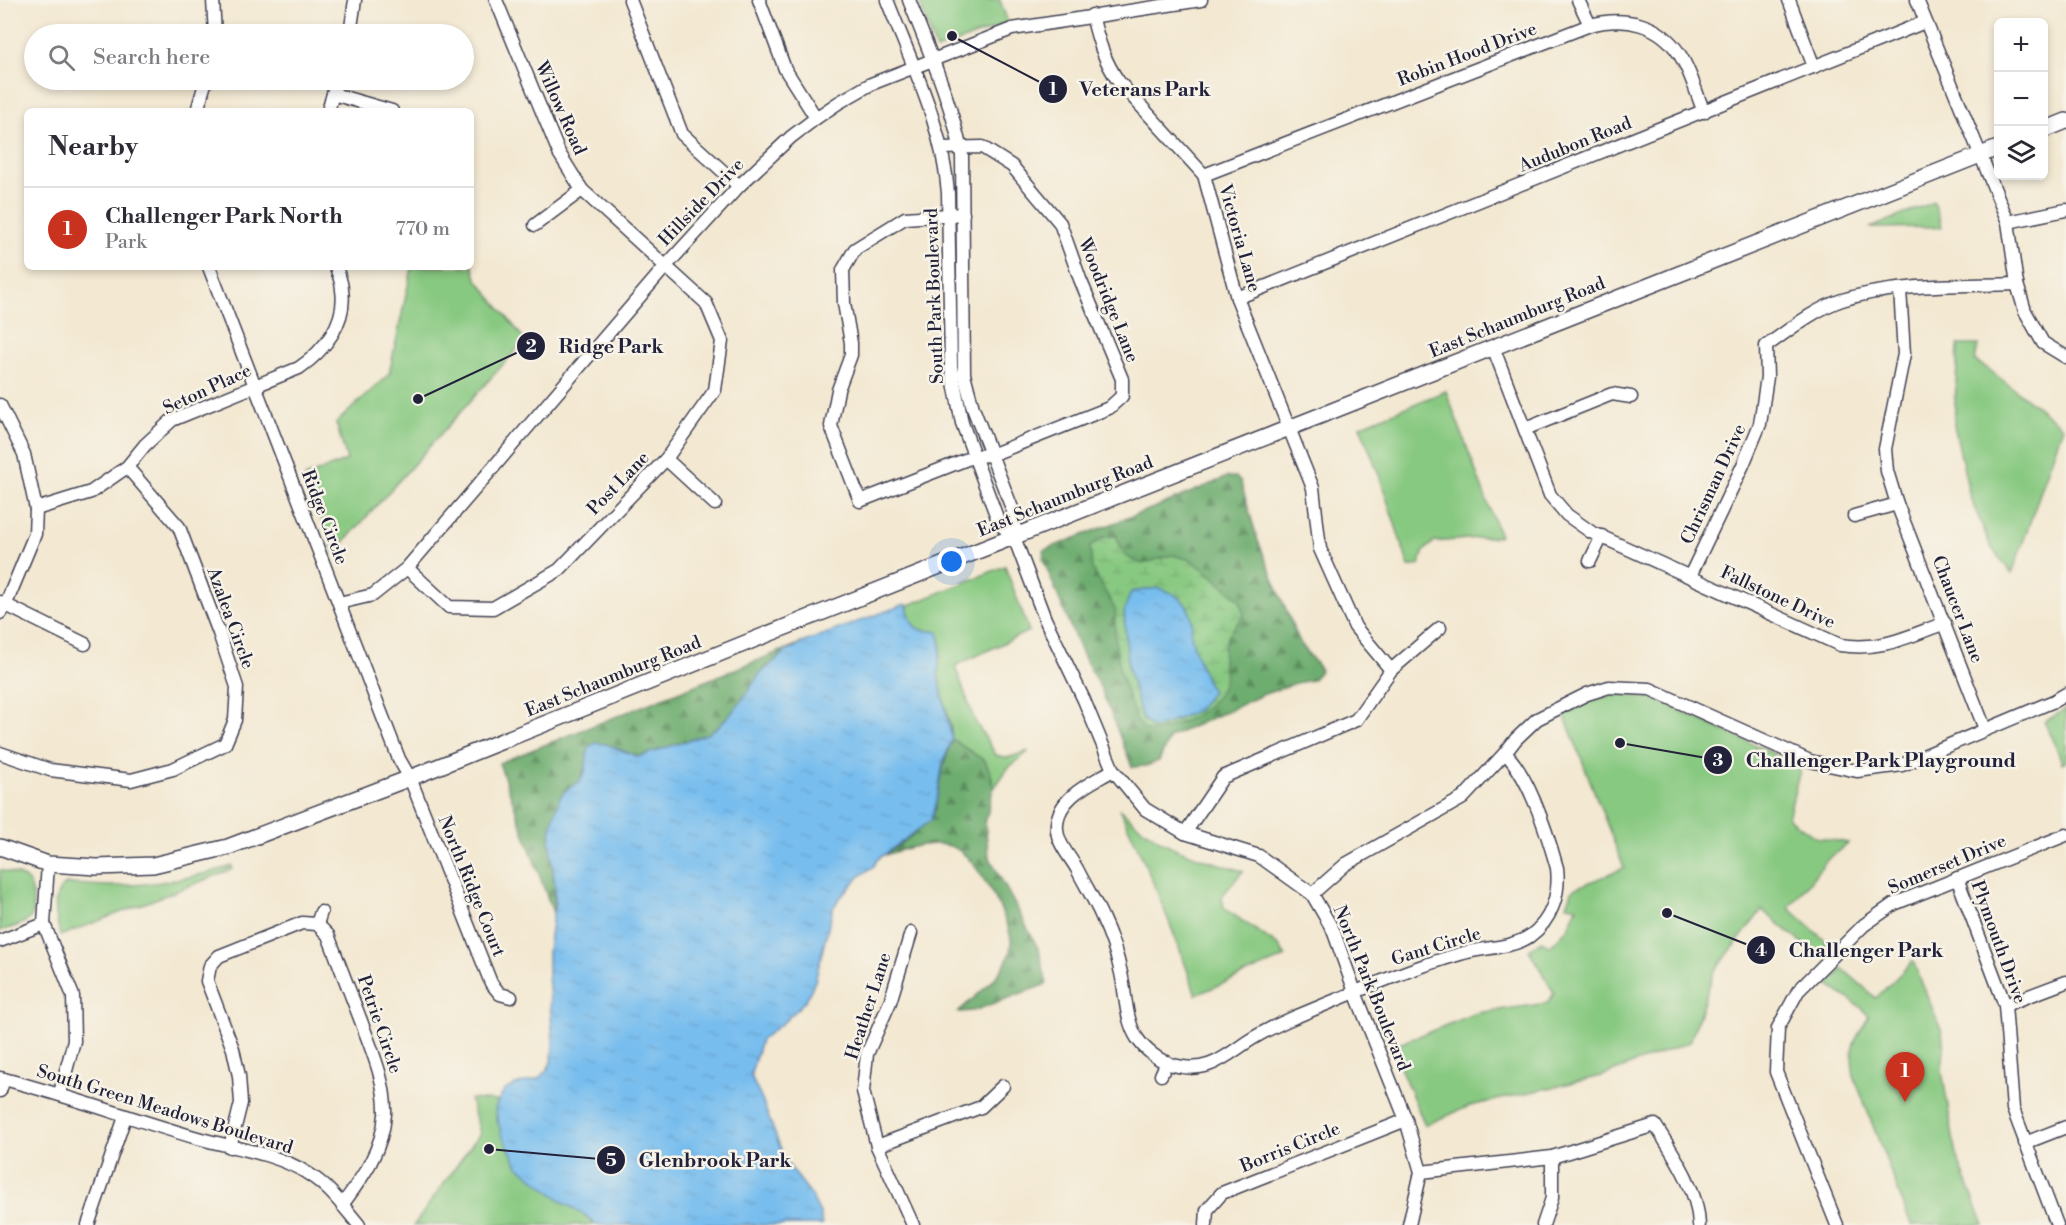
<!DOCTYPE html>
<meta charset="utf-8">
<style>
:root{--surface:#fff;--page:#f7f7f7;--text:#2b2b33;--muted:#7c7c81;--line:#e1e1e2;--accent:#c8321e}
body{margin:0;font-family:"Libre Bodoni",serif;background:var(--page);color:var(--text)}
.controls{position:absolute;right:18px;top:18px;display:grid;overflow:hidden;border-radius:9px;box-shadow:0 3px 9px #0003}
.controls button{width:54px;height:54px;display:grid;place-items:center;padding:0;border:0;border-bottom:2px solid var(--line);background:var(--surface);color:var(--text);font:30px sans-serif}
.you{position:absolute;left:952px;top:562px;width:21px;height:21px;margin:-15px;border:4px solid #fff;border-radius:50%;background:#1a73e8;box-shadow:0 0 0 9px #1a73e833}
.badge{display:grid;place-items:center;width:39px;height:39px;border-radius:50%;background:var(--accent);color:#fff;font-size:20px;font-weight:700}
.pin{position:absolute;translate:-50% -50px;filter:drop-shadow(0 2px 3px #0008)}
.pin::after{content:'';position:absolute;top:32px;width:21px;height:18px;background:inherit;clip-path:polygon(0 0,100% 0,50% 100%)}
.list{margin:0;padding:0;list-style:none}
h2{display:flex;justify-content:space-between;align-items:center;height:78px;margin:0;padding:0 24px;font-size:26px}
h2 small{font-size:20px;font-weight:400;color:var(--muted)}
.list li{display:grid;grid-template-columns:39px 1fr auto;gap:18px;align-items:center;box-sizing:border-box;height:84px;padding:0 24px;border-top:2px solid var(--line)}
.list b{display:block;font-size:22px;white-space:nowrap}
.list p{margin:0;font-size:20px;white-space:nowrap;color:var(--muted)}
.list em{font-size:20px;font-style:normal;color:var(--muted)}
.icon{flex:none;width:33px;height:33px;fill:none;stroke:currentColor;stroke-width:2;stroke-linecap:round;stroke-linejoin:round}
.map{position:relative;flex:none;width:2066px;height:1225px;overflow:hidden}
.search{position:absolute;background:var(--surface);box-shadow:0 3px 9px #0003;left:24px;top:24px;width:450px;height:66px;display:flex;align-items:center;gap:15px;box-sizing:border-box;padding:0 21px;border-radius:33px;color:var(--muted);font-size:22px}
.panel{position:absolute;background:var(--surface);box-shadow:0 3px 9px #0003;left:24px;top:108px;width:450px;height:162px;border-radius:9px}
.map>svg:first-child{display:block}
</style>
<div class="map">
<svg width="2066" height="1225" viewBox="0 0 2066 1225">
<defs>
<pattern id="forest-firs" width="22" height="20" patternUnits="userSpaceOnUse" patternTransform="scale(1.5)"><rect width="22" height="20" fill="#6ead6f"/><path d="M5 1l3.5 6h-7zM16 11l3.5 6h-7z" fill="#5a8c5c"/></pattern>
<pattern id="wetland-marsh" width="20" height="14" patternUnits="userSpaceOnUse" patternTransform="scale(1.5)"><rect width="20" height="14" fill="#88c981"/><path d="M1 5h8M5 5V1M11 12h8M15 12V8" fill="none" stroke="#75ac70"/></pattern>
<pattern id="water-ripples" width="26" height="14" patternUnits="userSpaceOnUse" patternTransform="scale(1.5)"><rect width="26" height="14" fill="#77bdee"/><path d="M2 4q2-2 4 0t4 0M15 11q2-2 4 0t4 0" fill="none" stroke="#67a2cd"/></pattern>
</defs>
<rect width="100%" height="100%" fill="#f7f3e8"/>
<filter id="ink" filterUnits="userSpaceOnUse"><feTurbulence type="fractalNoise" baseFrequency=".0167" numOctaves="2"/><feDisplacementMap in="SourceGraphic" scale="12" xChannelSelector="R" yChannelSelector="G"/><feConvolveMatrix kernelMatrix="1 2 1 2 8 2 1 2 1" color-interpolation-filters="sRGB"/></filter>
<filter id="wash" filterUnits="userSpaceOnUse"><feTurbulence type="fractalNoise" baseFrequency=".008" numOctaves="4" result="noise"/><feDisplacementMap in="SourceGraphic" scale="24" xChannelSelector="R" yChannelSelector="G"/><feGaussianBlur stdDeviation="1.35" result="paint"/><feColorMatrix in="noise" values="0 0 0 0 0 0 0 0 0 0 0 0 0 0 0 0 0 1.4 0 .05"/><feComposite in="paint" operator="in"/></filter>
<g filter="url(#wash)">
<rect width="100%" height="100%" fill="#f3e8d1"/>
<g fill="#88c981" stroke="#55765e" stroke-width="1.5">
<path d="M919,0H1000L1008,23L936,50Z"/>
<path d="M1934,202L1942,227L1870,228Z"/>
<path d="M471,261L476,278L525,340L335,552L305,477L347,460L336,423L389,374L412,267H471Z"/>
<path d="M1958,345H1978L1975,361L1987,368L2063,427L2012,574L1991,547L1970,497L1954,425Z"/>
<path d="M1446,391L1500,536L1434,542L1424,551L1419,565L1409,567L1379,475L1360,426Z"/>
<path d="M1005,566L1029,631L955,666L975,721L996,755L1007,758L1029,751L1008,768L993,790L991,774L952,742L951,729L938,675C937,662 943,651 940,638L933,631C913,633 911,623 907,606Z"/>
<path d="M1624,694L1659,701L1801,766L1788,818L1815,837L1848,843L1826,861L1789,908L1830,945L1819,957L1762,910L1714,972L1690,1042L1602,1076L1470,1106L1425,1125L1391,1047L1477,1013L1548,1003L1554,993L1529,950L1542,941L1550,947L1568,928L1577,907L1567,905L1573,889L1624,868L1564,714L1595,699Z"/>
<path d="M2066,709V762L2062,763L2054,741L2044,722Z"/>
<path d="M1119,808C1161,849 1189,855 1243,871L1222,896L1224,908L1279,946L1286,957L1196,995C1174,931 1149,869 1119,808Z"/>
<path d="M232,866L233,869L60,936C57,919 49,894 66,884C82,884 97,886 113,886C153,885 193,878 232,866Z"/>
<path d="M0,870C23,876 33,876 33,903C33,908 34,913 31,917C25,925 9,928 0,931Z"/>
<path d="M1913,961L1942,1032L1944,1049L1942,1071L1956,1155L1984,1225H1911L1854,1076C1849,1045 1853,1043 1869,1017L1862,1008L1828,985L1843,969L1876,998Z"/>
<path d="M470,1099L498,1101L496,1120L542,1185L563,1202L591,1219L593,1225H414L480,1133Z"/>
</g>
<g fill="url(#forest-firs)" stroke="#486855" stroke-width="1.5">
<path d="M1227,477H1236L1241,483L1258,541L1294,629L1301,644L1321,670L1312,680L1296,683L1262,695L1170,737L1159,761L1146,766L1132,767L1101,689L1079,648L1043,559L1044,550L1161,505Z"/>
<path d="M804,642L785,652L772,663L759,675L737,707L719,726L707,734L638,757L606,744L588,751L585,772L579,782L566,790L552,823L550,843L555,886L553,913L499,763Z"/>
<path d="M952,739L985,761L991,774L993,790L985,824L989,856L1039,950L1047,984L973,1011L958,1012C977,994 1009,973 1011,945C1013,935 1000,907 995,898C961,838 950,835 885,855L914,834L935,809L939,781Z"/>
</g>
<path fill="url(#wetland-marsh)" stroke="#55765e" stroke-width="1.5" d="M1116,536L1125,556L1142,564L1172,555L1191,560L1215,578L1240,600L1244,616C1230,631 1223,639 1223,661C1223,667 1226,674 1224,680C1220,708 1172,732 1146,731L1136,719L1130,703L1120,671L1115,639V609L1092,568L1090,546L1104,537Z"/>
<g fill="url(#water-ripples)" stroke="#4c7094" stroke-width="1.5">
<path d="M1158,588C1175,593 1189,601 1192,621C1192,626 1191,631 1191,635C1193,648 1206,680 1212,692L1198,710L1169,723L1152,728L1142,718L1128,667L1124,611L1131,592Z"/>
<path d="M905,604L907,606C913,631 914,629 938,632L941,644L938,675L952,739L943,763L937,798L931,820L877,860L874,866L859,877L839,899L833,908L815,981L806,1000L785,1021L761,1040L751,1073L753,1081L762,1100L786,1162L810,1193L820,1213L822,1225H595L591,1219L563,1202L518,1166L501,1133L495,1109L498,1101L505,1090L515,1085L538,1079L547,1070L552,1060L553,1043L548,974V950L555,901V886L550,843L552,823L560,797L566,790L579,782L585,772L588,751L591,745L597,743L606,744L638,757L707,734L719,726L737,707L759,675L785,652L804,642Z"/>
</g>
</g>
<g filter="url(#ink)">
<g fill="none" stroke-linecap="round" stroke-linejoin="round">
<defs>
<g id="minor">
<path d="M213,0L215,34"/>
<path d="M630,0L682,134L739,186"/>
<path d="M759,0L785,69L816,118"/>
<path d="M887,0C911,62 943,126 948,193L951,367L962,423L999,523L1014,537L1045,619L1084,700L1113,770L1145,809L1185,833L1259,856L1312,894L1333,930L1355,992L1406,1120L1421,1172L1409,1225"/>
<path d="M909,0C929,51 952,103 962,156L964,374L973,408L1015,516L1014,537"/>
<path d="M1578,0L1590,25"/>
<path d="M1789,0L1814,67"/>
<path d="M1917,0L2008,222L2017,284L2025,311L2043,343L2066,357"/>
<path d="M1092,15C1098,40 1104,61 1119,82L1204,175L1237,298L1313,488L1320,549L1355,627L1391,670"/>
<path d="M350,34L355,0"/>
<path d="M333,94L392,111"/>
<path d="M197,111L206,80"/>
<path d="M328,111L337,80"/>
<path d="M942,148L982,147L1012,166L1060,223L1080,279L1122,379V396L1109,408L991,455L975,456L860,501L831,426L838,390L851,355V343L844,303L843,270L855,249L905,218L963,214"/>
<path d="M1204,175L1590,25C1625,16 1660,23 1680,55C1691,72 1696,93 1704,112"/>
<path d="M2008,222L2066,210"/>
<path d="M535,225L582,190"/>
<path d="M209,267L399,759L410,778L491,983L500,994L511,997"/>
<path d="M1900,289L1904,354L1885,449L1887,471L1897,504L1985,729"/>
<path d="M1237,298L1925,22"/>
<path d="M1493,347L1550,495L1567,515L1591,532L1840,645C1883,651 1906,637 1945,623"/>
<path d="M0,405L24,454L36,509L35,534L5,606L0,613"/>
<path d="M1525,429L1612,394L1631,397"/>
<path d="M666,459L715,504"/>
<path d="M36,509L91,492L127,467L145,445L172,420L299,368C324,351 347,322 342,290C342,282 338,274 336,267"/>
<path d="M1854,516L1897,504"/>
<path d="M1590,561L1602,536"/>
<path d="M407,568L449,607L493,608L559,570L666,459L715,390L722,341L706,303L582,190L559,153L496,0"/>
<path d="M1690,576L1743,465L1760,424L1767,377L1766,346C1789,330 1815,309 1842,300C1897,283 1959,286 2017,284"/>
<path d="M0,602L85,644"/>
<path d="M339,603L373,595L407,568L665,267L739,186L791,137L816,118L838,103L871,84L1012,29L1201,0"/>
<path d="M0,753L50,770L131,780L173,769L225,744L235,720L237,687L219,633L179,527L127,467"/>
<path d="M1113,770C1092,783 1059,796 1057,824C1055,841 1069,855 1077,869C1085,885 1095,901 1102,917C1110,934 1117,954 1121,973C1126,994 1125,1019 1137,1038C1145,1050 1159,1061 1173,1065C1206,1074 1222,1059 1247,1042C1262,1032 1279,1024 1295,1017C1349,995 1404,970 1460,954C1482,947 1511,949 1530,936C1552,920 1560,894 1557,868C1548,836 1529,776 1505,753"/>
<path d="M1185,833L1223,777L1356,720L1391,670L1440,628"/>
<path d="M1957,878L2005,1005L2013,1109L2057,1225"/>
<path d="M1312,894L1346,864L1463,798L1505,753L1516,739L1537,719L1587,694L1609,687L1650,689L1810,761L1857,771L1902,765L2054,701L2066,694"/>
<path d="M44,924L73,996L74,1041L60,1093"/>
<path d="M317,924L321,912"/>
<path d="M911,933L890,1002L867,1054L863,1091L877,1146L913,1225"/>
<path d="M0,941L44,924L48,864"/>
<path d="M2005,1005L2066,982"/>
<path d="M1161,1075L1167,1062"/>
<path d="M0,1078C66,1095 129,1118 194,1137C231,1148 274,1152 307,1173C329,1186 343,1206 359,1225"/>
<path d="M0,1091L4,1079"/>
<path d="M2025,1143L2066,1127"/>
<path d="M877,1146L981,1107L1003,1086"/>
<path d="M230,1147L241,1103L239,1076L233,1049L207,981L210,966L219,956L302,923L317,924L328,935C339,964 350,993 361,1021C372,1051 386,1082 385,1114C383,1150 362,1178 342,1205"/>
<path d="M1421,1172L1552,1157L1655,1125C1674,1155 1698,1189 1699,1225"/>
<path d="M88,1225L125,1117"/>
<path d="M1206,1225L1207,1210L1222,1193L1406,1120"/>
<path d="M1543,1225L1552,1198V1157"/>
<path d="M1837,1225L1776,1072L1778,1028L1798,991L1864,925L1894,904L2066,835"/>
</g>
<g id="major">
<path d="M2044,130L2066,121"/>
<path d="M0,847L48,864L97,867L153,865L228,847L410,778L818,614L1998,148"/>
</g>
</defs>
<use href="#minor" stroke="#414052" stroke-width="15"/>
<use href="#major" stroke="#414052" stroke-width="18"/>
<use href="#minor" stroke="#fff" stroke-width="12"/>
<use href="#major" stroke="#fff" stroke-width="15"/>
</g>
</g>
<g text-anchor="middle" stroke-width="5" stroke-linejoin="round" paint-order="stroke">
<g font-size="18" fill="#22223b" stroke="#f7f3e8">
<text transform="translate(1467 54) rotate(-21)" y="6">Robin Hood Drive</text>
<text transform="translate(561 108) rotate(66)" y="6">Willow Road</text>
<text transform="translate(1575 144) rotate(-22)" y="6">Audubon Road</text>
<text transform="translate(701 202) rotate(-46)" y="6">Hillside Drive</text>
<text transform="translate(1240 238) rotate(74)" y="6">Victoria Lane</text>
<text transform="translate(934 296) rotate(-92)" y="6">South Park Boulevard</text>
<text transform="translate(1109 300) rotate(68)" y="6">Woodridge Lane</text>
<text transform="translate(1517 317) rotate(-22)" y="6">East Schaumburg Road</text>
<text transform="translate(207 389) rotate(-25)" y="6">Seton Place</text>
<text transform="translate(618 483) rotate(-46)" y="6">Post Lane</text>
<text transform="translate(1713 484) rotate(-65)" y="6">Chrisman Drive</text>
<text transform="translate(1065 496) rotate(-22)" y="6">East Schaumburg Road</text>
<text transform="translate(325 517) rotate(69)" y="6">Ridge Circle</text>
<text transform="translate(1778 597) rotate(25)" y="6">Fallstone Drive</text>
<text transform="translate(1958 609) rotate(69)" y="6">Chaucer Lane</text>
<text transform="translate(231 618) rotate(70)" y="6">Azalea Circle</text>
<text transform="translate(613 676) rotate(-22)" y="6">East Schaumburg Road</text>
<text transform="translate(1947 864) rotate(-23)" y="6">Somerset Drive</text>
<text transform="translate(472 886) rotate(68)" y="6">North Ridge Court</text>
<text transform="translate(1999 942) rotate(70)" y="6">Plymouth Drive</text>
<text transform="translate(1436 946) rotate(-17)" y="6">Gant Circle</text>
<text transform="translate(1372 988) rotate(68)" y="6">North Park Boulevard</text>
<text transform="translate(868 1006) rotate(-72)" y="6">Heather Lane</text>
<text transform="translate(380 1024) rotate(71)" y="6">Petrie Circle</text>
<text transform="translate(165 1109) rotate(17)" y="6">South Green Meadows Boulevard</text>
<text transform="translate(1290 1147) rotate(-22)" y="6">Borris Circle</text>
</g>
</g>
<path fill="none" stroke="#22223b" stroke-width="2" d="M952 36L1053 89M418 399L531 346M1620 743L1718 760M1667 913L1761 950M489 1149L611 1160"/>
<g fill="#22223b" stroke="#f7f3e8" stroke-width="2">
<circle cx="952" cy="36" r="6"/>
<circle cx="418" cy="399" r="6"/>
<circle cx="1620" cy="743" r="6"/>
<circle cx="1667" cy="913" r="6"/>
<circle cx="489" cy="1149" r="6"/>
<circle cx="1053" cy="89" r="15"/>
<circle cx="531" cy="346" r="15"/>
<circle cx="1718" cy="760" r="15"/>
<circle cx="1761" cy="950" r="15"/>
<circle cx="611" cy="1160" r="15"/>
</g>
<g font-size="18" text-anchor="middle" font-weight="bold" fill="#fff">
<text x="1053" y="95">1</text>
<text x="531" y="352">2</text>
<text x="1718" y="766">3</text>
<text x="1761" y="956">4</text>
<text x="611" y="1166">5</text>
</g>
<g font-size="20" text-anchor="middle" font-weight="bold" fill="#22223b" stroke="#f7f3e8" stroke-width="5" stroke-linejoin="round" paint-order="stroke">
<text x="1145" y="96">Veterans Park</text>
<text x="611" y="353">Ridge Park</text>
<text x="1881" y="767">Challenger Park Playground</text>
<text x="1866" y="957">Challenger Park</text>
<text x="715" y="1167">Glenbrook Park</text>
</g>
</svg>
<div class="controls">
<button>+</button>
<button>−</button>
<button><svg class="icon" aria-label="layers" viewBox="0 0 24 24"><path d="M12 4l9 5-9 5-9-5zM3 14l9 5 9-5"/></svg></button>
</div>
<div class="you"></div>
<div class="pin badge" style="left:1905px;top:1102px">1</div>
<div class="search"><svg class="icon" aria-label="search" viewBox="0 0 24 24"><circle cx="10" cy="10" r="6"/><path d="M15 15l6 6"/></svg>Search here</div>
<section class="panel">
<h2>Nearby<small></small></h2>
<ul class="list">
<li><span class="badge">1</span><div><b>Challenger Park North</b><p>Park</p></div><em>770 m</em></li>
</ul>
</section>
</div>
